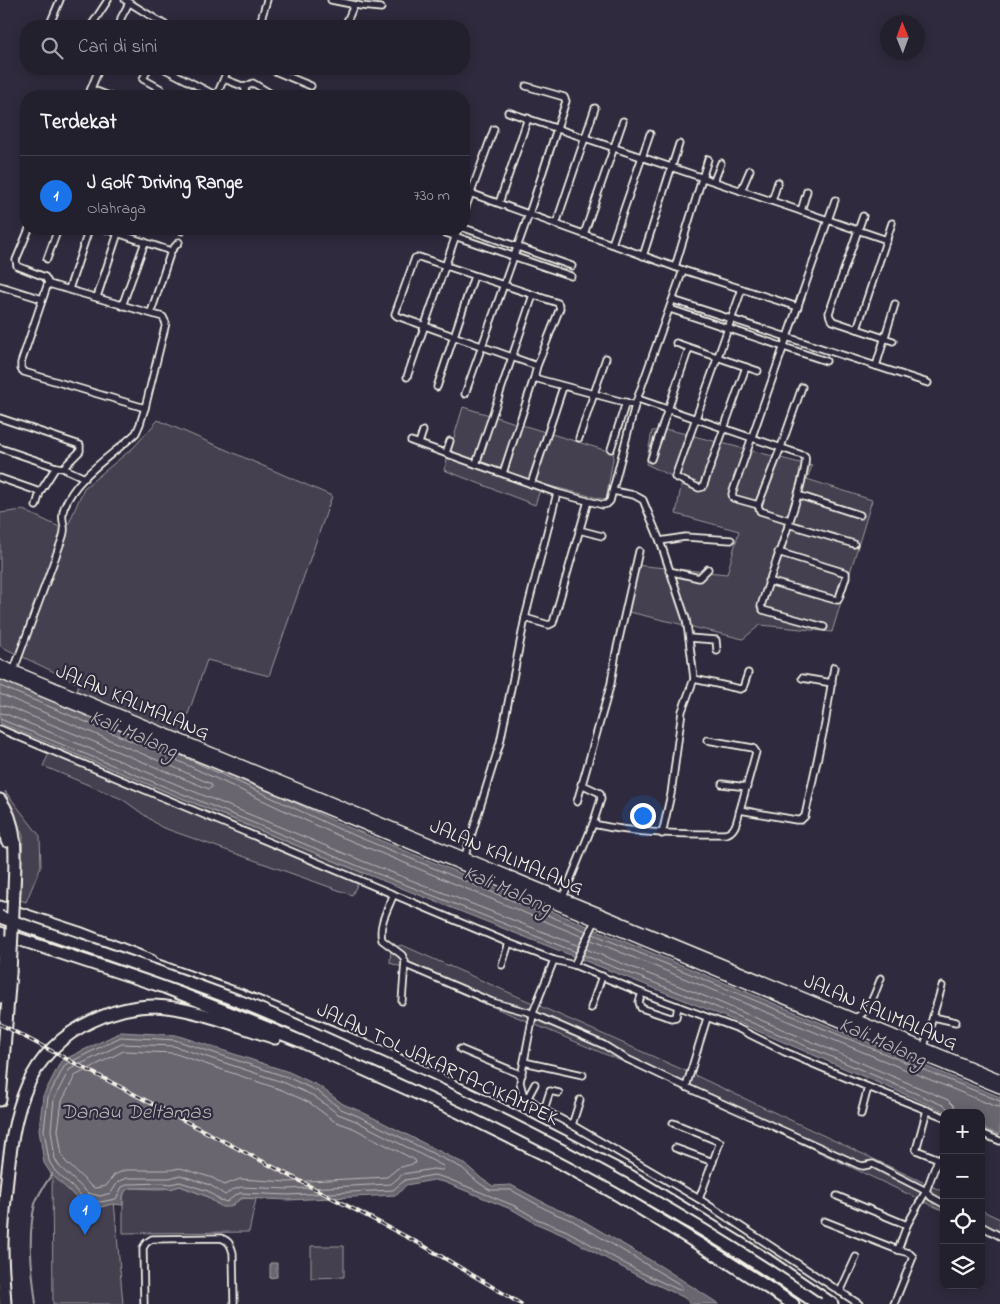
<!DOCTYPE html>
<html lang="id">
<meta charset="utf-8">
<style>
:root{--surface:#23202e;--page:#2f2d3a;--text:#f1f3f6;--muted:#a3a3aa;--line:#403e4a;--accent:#1a73e8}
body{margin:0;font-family:"Indie Flower",sans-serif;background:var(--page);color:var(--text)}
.controls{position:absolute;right:15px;bottom:15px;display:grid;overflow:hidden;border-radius:10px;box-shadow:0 2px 12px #0003}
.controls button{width:45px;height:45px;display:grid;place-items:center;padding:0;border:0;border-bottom:1px solid var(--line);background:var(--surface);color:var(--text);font:25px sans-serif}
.compass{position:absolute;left:880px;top:15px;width:45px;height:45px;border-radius:50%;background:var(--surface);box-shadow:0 2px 12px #0003;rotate:359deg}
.you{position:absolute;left:642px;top:815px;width:18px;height:18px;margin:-12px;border:4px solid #fff;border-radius:50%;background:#1a73e8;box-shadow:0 0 0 8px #1a73e833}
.badge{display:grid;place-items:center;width:32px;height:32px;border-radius:50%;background:var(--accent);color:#fff;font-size:16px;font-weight:700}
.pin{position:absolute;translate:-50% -41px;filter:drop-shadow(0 1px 2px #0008)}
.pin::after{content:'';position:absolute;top:26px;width:18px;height:15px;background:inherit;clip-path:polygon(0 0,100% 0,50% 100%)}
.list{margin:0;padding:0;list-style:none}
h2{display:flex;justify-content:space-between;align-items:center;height:65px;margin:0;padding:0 20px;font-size:21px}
h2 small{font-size:16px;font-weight:400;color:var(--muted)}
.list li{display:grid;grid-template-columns:32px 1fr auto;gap:15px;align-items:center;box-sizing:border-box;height:80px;padding:0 20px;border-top:1px solid var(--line)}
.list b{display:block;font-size:19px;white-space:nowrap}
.list p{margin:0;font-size:16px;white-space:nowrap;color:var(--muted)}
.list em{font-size:16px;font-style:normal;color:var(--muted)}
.icon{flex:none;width:28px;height:28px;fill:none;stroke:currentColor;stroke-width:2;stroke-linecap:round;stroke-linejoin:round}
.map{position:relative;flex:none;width:1000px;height:1304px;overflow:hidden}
.search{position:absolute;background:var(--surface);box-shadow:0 2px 12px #0003;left:20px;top:20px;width:450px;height:55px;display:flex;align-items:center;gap:12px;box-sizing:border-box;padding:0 18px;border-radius:20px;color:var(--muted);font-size:19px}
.panel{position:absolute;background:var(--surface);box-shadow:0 2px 12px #0003;left:20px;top:90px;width:450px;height:145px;border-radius:20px}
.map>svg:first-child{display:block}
</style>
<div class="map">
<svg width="1000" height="1304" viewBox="0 0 1000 1304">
<rect width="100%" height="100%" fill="#2f2a3d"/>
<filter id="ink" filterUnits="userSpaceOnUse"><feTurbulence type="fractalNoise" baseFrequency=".02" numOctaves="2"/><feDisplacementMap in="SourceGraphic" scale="10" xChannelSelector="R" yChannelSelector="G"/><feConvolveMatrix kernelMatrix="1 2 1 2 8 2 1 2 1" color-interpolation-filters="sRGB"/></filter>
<g filter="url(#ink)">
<g fill="#454050" stroke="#9c989c">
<path d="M463,407L614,453L606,500L542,484L535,505L444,470Z"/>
<path d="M158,420L332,496L269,676L207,660L177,746L71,704L79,684L0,646V513L23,510L66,530L84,488L134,447Z"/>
<path d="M670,430L812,466L807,479L872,500L832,632L760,625L743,639L625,611L635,565L727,574L739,531L676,514L682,481L646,464L652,431Z"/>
<path d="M53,745L363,873L352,895L161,827L122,799L43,766Z"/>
<path d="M5,791L40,836L41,866L26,902L20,900L23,836Z"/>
<path d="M402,945L688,1072L944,1192V1211L666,1080L460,993L408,969L390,963L391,948Z"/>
<path d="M52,1165L111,1166L123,1304H53Z"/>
<path d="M180,1186L206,1196L217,1204L233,1205C240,1197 246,1198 256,1199L249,1232L123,1233V1197L125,1190L130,1188C145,1188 166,1191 180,1186Z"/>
<path d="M981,1210L1000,1219V1238L981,1229Z"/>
<path d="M311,1246H344V1277L311,1278Z"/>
</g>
<g fill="#6a6670" stroke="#a19ea0">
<path d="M0,674L177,748L341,824L1000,1097V1135L981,1127V1113H948L709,1010L361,872L0,723Z"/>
<path d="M121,1032L176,1035L289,1072L319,1086L343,1104L360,1111L465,1164L482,1179L493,1186L511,1185L554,1208L575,1216L662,1267L719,1304H692L683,1297L638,1276L565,1236L535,1223L513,1210L444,1182L434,1180L406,1185L397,1195L288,1200L242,1198L229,1207H222L206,1196L180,1186L170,1189L164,1188H130L125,1191L123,1197V1205L112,1204L101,1207L82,1203L51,1174L44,1163L39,1130L43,1096L61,1061Z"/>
<path d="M270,1263H277V1277L270,1278Z"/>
</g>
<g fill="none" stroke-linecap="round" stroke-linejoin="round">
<g stroke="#bdb9b8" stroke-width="1">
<path d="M0,686L172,758L337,835L583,937"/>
<path d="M0,694L169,765L211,784L212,787L209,789L9,707L0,705"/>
<path d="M0,713L6,714L365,862L579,946"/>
<path d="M0,719L363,868L576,952"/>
<path d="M180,755L339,829L586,931"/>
<path d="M593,934L1000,1101"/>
<path d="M591,940L994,1106L1000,1107"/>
<path d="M586,949L714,1000L948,1100L954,1106L955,1113"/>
<path d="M583,955L711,1005L945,1106L948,1109L949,1113"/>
<path d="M121,1037L175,1040L287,1077L317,1091L341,1109L358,1116L462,1168L479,1183L490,1190H511L551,1212L573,1221L681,1285L682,1289L679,1290L640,1272L567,1231L537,1219L515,1206L446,1178L434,1175L405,1180L393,1190L288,1195L241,1193L235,1195L227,1202L220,1200L208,1191L180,1182L170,1184L164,1183L129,1184L122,1187L116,1199L100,1202L84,1198L55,1171L49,1161L44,1130L48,1097L65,1065Z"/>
<path d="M122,1044L174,1046L285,1083L314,1096L338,1114L356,1121L443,1166L444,1169L442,1170L433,1169L403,1174L391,1184L288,1189L241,1187L232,1190L225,1195L210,1185L180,1175L170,1178H127L118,1182L111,1193L100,1196L88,1193L60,1167L55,1159L51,1130L54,1099L69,1070Z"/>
<path d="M124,1051L173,1053L282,1090L310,1103L334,1121L353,1128L415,1160L416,1163L398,1168L387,1177L288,1182L240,1179L224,1185L213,1178L180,1168L170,1170H125L114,1175L106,1186L95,1188L91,1186L65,1161L62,1156L58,1130L62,1101L75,1076Z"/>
</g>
<path stroke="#a19ea0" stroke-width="2" d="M36,1304C32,1271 27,1237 35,1204C38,1194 46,1183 52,1174"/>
<defs>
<g id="street">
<path d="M125,0L167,26"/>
<path d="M331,0L361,6L381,8"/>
<path d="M49,26L60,0"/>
<path d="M91,26L108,0"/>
<path d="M120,26L121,18L129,3"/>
<path d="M259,26L267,0"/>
<path d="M345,26L354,5"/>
<path d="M148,69L143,79L161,89"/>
<path d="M165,69L215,95"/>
<path d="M270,69L311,86"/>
<path d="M224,79L245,87V91L249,96"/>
<path d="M245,87L253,83L275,96"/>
<path d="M91,89L109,96"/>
<path d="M88,96L99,69"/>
<path d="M214,96L219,90L228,69"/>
<path d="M508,112L887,240"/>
<path d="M714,181L721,163"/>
<path d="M741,191L750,170"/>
<path d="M470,193L683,270L798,307"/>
<path d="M772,201L778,182"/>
<path d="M499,203L528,118"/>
<path d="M801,211L807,191"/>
<path d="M464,212L494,129"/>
<path d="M863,216L829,313L830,317L833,321L893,341"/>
<path d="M556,224L595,108"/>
<path d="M464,228L572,266"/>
<path d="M105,229L171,251"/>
<path d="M434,229L571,276"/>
<path d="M182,231L183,229"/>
<path d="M584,234L623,121"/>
<path d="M612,244L650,134"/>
<path d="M643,256L679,144"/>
<path d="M47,259L58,229"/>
<path d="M675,267L708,159"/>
<path d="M48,283L21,363V369L24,372L145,408"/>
<path d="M0,286L42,299"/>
<path d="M69,289L89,229"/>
<path d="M742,289L675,477L699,488L703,487L746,367L758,371"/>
<path d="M97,297L118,233"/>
<path d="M673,300L928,383"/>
<path d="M122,306L145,242"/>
<path d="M670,309L826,361"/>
<path d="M151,312L171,251L179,242"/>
<path d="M857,329L892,223"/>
<path d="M676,343L746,367"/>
<path d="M537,366L560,308L558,303L419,257L415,258L395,314L397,316L537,366L534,378L635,405"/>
<path d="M876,366L895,304"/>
<path d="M407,377L458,229"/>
<path d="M437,387L474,276"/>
<path d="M465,394L529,214L566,101L564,97L526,86"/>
<path d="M638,399L805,456C810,472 768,582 761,606L763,610L824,627"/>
<path d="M0,418L80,445V451L63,468"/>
<path d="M579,438L606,358"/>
<path d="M411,441L557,493"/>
<path d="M419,443L423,431"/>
<path d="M0,448L56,467"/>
<path d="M611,449L626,402"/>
<path d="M446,453L450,441"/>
<path d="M651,459L689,348"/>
<path d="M476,464L533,295"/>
<path d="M503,473L534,378"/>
<path d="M0,478L40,492L56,467L63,468L85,478"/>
<path d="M531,484L563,387"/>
<path d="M613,491L634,495L643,500L660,541L686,619L689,638L694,679L682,711L671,794L662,834"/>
<path d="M798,495L860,515"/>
<path d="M758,505L733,498L732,494L835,200"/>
<path d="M36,506L40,492"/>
<path d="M789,520L760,511L758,505L781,447L802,387"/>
<path d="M788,524L854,544"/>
<path d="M579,530L602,536"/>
<path d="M660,541L685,537L731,540"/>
<path d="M669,571L699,578L708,569"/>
<path d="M768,581L832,599L838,600L839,598L846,577V573L778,552"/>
<path d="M525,618L549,625L553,623L588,501"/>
<path d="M689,638L716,640L717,651"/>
<path d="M13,672L61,542C63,537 65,532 64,527C63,520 61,516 64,508C76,476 112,456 136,433L140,424L145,408L166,323L163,317L49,284L45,277L17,266L16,260L29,229"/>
<path d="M802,678L832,683"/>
<path d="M694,679L740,689L743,688L748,673"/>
<path d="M0,729L509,943L554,960L574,965L642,993L739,1029L785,1052L868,1087L944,1117"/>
<path d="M707,740L753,748L756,752L740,810"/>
<path d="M581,784L600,793L601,799L593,824"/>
<path d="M722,784L747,787"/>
<path d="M577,802L611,683L616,652L639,551"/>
<path d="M464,859L500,743L525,618L557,493L603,505L607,504L610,501L635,405L683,270"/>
<path d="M393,896C388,909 378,925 382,940L402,955L405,961L402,1001"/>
<path d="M562,900L593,824C637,834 680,834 725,834C736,832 737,820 740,810L796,820H801L805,816L825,724L834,667"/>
<path d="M554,960L534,1010L520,1082L523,1094L544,1110L572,1125L699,1199L859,1304"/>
<path d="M406,965L492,1002L528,1012L604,1045L625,1058L686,1087L859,1165L863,1166L873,1164L926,1191L931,1197L944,1204"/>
<path d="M502,965L509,943"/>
<path d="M574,965L595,921"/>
<path d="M642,993L639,1002L641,1008L671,1018L676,1017L678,1006"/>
<path d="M591,1008L602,976"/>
<path d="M933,1017L956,1022"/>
<path d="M854,1018C870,1013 875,992 881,978"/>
<path d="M460,1049L522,1075"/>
<path d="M923,1050L942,986"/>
<path d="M524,1062L583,1075"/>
<path d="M686,1087L707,1018"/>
<path d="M528,1097L535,1084"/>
<path d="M544,1110L550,1091L559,1093"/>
<path d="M927,1110L916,1150L944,1161"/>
<path d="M861,1114L868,1087"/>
<path d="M673,1123L720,1142L699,1199"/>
<path d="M572,1125L580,1100"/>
<path d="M981,1133L1000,1141"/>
<path d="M675,1148L713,1162"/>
<path d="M837,1196L907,1225L898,1250L909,1253L913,1257L894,1304"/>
<path d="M824,1221L898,1250"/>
<path d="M907,1225L926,1191L938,1159"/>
<path d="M981,1226L1000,1236"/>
<path d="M840,1292L856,1257"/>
<path d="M144,1304L143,1248L146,1243L152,1239L221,1238C229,1241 231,1245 233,1253L234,1304"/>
</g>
<g id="secondary">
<path d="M0,665L1000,1079"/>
<path d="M0,674L1000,1088"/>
</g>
<g id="highway">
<path d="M0,800C19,825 15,861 14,890"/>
<path d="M0,817L5,828L7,841"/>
<path d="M0,907L79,933L151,961"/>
<path d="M0,933L164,987L300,1041L459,1112L552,1158L620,1196L725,1260L793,1304"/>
<path d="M144,961L240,995L347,1038L398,1060L492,1105L630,1176L767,1260L832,1304"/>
<path d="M0,997L2,971"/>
<path d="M0,1100L10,973"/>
<path d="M5,1304C4,1285 2,1266 2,1247C2,1225 5,1201 7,1179C14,1112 25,1052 92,1021C111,1012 132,1006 154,1006C192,1007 238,1026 275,1038"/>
</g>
</defs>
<use href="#street" stroke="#f4f1e8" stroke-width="9"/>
<use href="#secondary" stroke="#f4f1e8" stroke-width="12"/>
<use href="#highway" stroke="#f4f1e8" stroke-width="15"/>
<use href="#street" stroke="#2f2a3d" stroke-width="5.5"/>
<use href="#secondary" stroke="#2f2a3d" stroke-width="9"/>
<use href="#highway" stroke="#2f2a3d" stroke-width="11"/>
<defs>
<path id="rail" d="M0,1024L424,1246L521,1304"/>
</defs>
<use href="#rail" stroke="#f4f1e8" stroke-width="4"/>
<use href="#rail" stroke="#2f2a3d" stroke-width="2" stroke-dasharray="5.5" stroke-linecap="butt"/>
<defs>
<g id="highway-bridge">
<path d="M0,917C80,945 162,972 241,1002C275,1015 308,1031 342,1046C507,1117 669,1202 818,1304"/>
<path d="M2,971L4,941"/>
<path d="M10,973L14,890"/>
</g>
</defs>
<use href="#highway-bridge" stroke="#f4f1e8" stroke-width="15" stroke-linecap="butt"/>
<use href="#highway-bridge" stroke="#2f2a3d" stroke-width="11"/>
</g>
</g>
<g text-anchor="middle" stroke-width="4.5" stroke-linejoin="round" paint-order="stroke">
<g font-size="20" fill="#f4f1e8" stroke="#2f2a3d">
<text transform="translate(133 701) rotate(23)" y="7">JALAN KALIMALANG</text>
<text transform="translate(507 856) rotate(23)" y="7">JALAN KALIMALANG</text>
<text transform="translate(881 1011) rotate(23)" y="7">JALAN KALIMALANG</text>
<text transform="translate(438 1063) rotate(25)" y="7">JALAN TOL JAKARTA–CIKAMPEK</text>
</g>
<g font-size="21" font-style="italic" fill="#b6b2b2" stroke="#2f2a3d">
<text transform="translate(134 733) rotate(23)" y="7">Kali Malang</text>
<text transform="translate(508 889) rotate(23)" y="7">Kali Malang</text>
<text transform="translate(883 1041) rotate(24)" y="7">Kali Malang</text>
<text x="136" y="1118">Danau Deltamas</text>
</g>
</g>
</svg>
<div class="controls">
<button>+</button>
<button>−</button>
<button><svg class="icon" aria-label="locate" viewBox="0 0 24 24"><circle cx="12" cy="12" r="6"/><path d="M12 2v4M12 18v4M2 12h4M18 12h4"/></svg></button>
<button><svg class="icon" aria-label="layers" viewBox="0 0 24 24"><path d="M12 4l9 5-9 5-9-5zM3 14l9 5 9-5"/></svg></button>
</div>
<svg class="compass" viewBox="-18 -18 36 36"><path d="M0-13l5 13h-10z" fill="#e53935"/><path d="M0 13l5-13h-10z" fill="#a3a3aa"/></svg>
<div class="you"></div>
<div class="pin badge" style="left:85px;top:1235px">1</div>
<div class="search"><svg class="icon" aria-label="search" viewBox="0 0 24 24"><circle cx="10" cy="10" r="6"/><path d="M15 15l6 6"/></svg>Cari di sini</div>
<section class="panel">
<h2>Terdekat<small></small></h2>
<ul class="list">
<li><span class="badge">1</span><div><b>J Golf Driving Range</b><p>Olahraga</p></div><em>730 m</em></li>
</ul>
</section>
</div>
